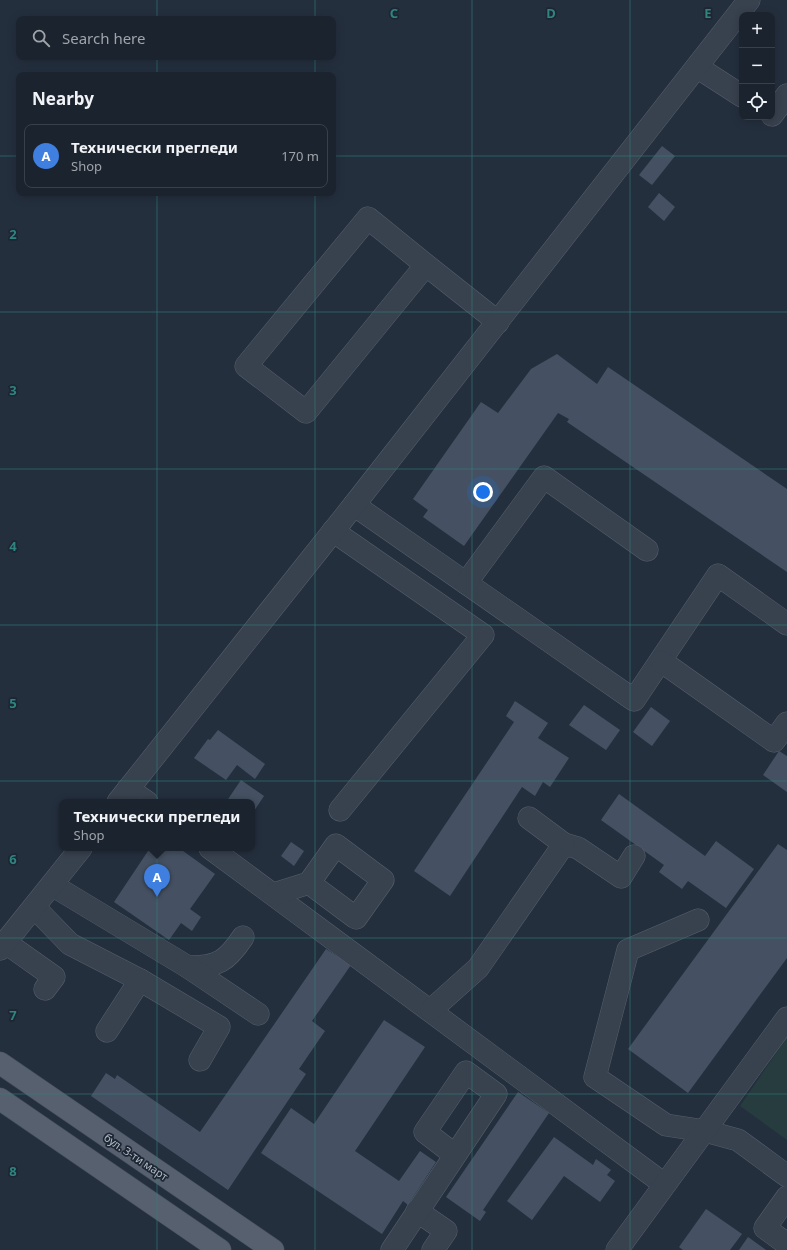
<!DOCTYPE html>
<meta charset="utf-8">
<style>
:root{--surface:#1b232e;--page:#242b36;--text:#f1f3f6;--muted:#a0a4aa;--line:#39404a;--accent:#ea580c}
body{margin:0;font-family:"Noto Sans",sans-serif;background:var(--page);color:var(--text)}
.controls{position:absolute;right:12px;top:12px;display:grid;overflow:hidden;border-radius:8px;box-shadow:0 2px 10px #0003}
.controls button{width:36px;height:36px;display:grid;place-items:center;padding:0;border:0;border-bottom:1px solid var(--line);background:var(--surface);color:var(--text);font:20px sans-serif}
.you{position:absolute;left:483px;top:492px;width:14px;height:14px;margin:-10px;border:3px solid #fff;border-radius:50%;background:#1a73e8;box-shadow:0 0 0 6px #1a73e833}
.badge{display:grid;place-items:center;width:26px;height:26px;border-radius:50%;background:var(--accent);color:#fff;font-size:13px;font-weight:700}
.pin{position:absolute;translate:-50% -33px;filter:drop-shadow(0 1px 2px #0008)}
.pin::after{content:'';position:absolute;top:21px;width:14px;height:12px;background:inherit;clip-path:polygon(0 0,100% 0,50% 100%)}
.popup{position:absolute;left:59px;top:799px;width:196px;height:52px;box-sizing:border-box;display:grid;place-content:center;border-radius:8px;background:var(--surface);filter:drop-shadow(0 1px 3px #0005);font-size:13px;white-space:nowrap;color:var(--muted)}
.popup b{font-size:15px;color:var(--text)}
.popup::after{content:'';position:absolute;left:50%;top:100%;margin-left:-8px;border:8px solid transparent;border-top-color:var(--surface)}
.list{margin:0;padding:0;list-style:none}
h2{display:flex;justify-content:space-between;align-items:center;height:52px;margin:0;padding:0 16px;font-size:17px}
h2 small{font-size:13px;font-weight:400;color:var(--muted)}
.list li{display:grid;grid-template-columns:26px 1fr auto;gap:12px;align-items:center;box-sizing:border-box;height:64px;margin:0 8px 8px;padding:0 8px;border:1px solid var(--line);border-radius:8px}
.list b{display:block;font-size:15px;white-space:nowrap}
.list p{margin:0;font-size:13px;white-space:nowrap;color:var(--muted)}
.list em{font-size:13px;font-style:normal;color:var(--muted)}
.icon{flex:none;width:22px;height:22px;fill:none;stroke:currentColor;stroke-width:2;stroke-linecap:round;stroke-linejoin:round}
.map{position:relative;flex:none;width:787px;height:1250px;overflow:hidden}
.search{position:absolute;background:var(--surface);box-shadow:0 2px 10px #0003;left:16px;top:16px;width:320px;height:44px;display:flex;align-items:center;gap:10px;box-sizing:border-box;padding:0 14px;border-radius:8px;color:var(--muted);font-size:15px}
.panel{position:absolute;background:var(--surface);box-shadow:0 2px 10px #0003;left:16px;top:72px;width:320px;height:124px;border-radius:8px}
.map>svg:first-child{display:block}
</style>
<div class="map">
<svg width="787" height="1250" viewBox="0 0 787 1250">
<rect width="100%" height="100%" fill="#242f3e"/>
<path fill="#263c3f" d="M787,1037V1140L740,1106Z"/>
<g fill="#455162">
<path d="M662,146L675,156L652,185L639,175Z"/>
<path d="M659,193L675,207L664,221L648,207Z"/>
<path d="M557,354L597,384L608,367L787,489V572L567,422L569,419L558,413L464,546L423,517L428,510L413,499L481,402L498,413L531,369Z"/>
<path d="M515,701L548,723L538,738L569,758L550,787L543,782L535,796L522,787L450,896L414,871L514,722L506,716Z"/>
<path d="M584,705L620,730L606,750L569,725Z"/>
<path d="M651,707L670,721L652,746L633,732Z"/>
<path d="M218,730L265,764L255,779L237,765L226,780L194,758L208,739L210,740Z"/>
<path d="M779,751L787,756V792L763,775Z"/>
<path d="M241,780L264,796L252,814V802H226Z"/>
<path d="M619,794L705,856L716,841L754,869L726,908L688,881L682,889L659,872L664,865L601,820Z"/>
<path d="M291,842L304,851L294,866L281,856Z"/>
<path d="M778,844L787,850V958L688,1093L628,1049Z"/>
<path d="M150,848H179L215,874L190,909L201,917L192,931L181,923L169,940L114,902Z"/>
<path d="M326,949L351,965L312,1021L325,1031L299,1069L306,1074L228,1190L91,1096L106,1073L115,1079L117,1075L200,1132Z"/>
<path d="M384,1020L425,1047L355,1151L399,1181L420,1151L436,1162L408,1205L403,1201L382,1234L261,1153L291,1108L314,1124Z"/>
<path d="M518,1092L549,1113L483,1210L486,1212L480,1221L446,1197Z"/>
<path d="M554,1137L593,1165L596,1159L611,1170L607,1175L615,1181L600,1202L564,1176L532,1220L507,1201Z"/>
<path d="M706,1209L742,1234L730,1250H683L679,1247Z"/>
<path d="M748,1237L766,1250H739Z"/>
</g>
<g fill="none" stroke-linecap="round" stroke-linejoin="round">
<defs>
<g id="minor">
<path d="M697,67L742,96"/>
<path d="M772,115L787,95"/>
<path d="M426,265L368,218L246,366L306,412L426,265L498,322"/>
<path d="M354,505L634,700L718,575L787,624"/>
<path d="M333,531L483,635L340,810"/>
<path d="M466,583L544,477L647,550"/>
<path d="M661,661L774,741L787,723"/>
<path d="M128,789L147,802"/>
<path d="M118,802L354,505L749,0"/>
<path d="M564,844L578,848L621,877L634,856"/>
<path d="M210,848L664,1184"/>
<path d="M52,885L188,967C218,967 227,961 243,937"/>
<path d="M274,894L309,883L336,845L383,880L356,918L309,883"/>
<path d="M34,907L70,944L140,980L107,1031"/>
<path d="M698,920L628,950L595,1077L666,1125L705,1131L738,1140L787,1176"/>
<path d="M6,943L54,977L45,989"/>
<path d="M0,949L81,848"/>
<path d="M188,967L258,1014"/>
<path d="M140,980L219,1027L200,1060"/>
<path d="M431,1010L478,968L564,844L529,818"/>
<path d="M787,1197L765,1228L787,1244"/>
<path d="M417,1211L446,1231L433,1250"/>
<path d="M392,1250L496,1094L466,1072L425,1132L455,1155"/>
<path d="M617,1250L787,1018"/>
</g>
<g id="major">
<path d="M0,1063L273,1250"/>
<path d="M0,1099L220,1250"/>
</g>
</defs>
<use href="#minor" stroke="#565f6c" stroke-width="23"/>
<use href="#major" stroke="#414a57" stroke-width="23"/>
<use href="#minor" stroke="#38414e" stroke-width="22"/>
<use href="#major" stroke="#56606e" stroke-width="22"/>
</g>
<path fill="none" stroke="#308480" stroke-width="1" stroke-opacity="0.55" d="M157,0V19M315,0V19M472,0V1250M630,0V1250M157,57V75M315,57V75M0,156H19M333,156H787M157,193V1250M315,193V1250M0,312H787M0,469H787M0,625H787M0,781H787M0,938H787M0,1094H787"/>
<g text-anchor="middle" stroke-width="3.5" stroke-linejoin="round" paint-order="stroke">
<g font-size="11" fill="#b4bcc9" stroke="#1d2633">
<text transform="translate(136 1157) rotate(34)" y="4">бул. 3-ти март</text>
</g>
</g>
<g font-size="13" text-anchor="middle" font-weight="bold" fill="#308480" stroke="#1d2633" stroke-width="3.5" stroke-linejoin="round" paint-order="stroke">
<text x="394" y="18">C</text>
<text x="551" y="18">D</text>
<text x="708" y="18">E</text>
<text x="13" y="239">2</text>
<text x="13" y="395">3</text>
<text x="13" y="551">4</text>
<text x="13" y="708">5</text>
<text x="13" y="864">6</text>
<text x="13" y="1020">7</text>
<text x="13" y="1176">8</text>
</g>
</svg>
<div class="controls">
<button>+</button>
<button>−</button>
<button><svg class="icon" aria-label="locate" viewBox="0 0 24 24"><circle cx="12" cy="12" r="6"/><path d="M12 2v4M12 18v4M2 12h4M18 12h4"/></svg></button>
</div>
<div class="you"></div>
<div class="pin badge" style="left:157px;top:897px;background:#3f7fe0">A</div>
<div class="popup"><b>Технически прегледи</b>Shop</div>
<div class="search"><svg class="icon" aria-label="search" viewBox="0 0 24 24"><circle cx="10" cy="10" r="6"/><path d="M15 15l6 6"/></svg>Search here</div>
<section class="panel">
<h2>Nearby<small></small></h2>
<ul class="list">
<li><span class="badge" style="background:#3f7fe0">A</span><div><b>Технически прегледи</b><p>Shop</p></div><em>170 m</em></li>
</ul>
</section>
</div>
